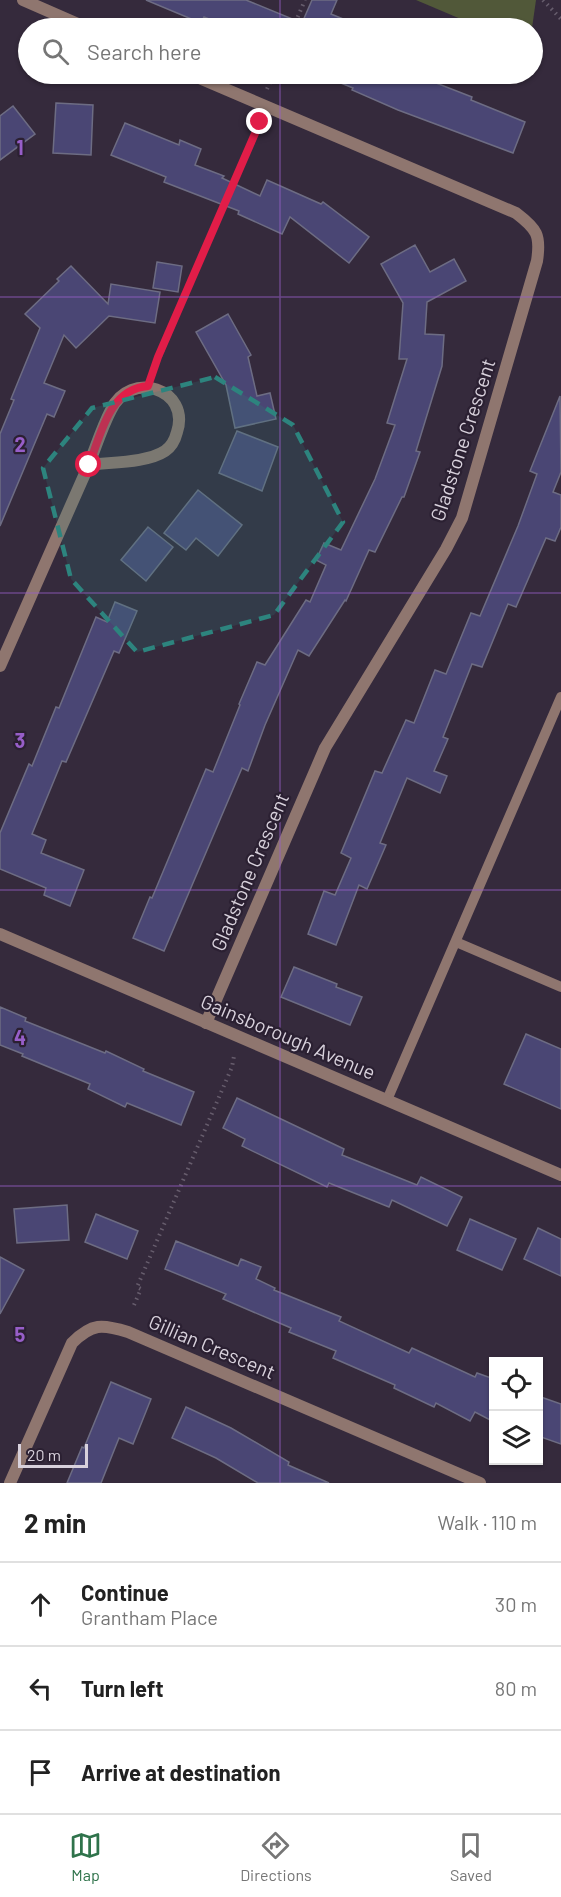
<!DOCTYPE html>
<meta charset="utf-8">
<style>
:root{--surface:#fff;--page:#f6f6f6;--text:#222;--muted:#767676;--line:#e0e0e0;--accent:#2f734b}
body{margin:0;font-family:Barlow,sans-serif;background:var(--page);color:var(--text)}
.controls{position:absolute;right:18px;bottom:18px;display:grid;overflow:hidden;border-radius:0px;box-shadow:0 2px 4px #0004}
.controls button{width:54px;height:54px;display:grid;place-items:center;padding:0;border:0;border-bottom:2px solid var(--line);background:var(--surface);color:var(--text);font:30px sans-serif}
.scale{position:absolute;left:18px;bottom:15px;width:70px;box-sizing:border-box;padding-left:6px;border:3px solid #d8d1dc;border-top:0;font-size:16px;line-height:21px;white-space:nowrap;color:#d8d1dc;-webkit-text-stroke:4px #2b2032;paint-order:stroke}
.stop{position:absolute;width:18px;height:18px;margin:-14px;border:4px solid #e11d48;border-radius:50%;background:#fff}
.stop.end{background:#e11d48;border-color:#fff;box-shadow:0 2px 6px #0008}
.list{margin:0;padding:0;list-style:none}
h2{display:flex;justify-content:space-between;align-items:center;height:78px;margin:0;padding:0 24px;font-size:26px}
h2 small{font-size:20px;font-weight:400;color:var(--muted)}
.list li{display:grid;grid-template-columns:39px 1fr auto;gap:18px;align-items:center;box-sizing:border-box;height:84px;padding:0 24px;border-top:2px solid var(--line)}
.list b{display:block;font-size:22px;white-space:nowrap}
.list p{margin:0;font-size:20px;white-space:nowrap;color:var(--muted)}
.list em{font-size:20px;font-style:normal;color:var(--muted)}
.icon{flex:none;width:33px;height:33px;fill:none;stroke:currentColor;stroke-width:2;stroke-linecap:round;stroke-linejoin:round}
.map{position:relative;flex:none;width:561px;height:1483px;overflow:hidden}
.search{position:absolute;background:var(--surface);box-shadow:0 2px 4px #0004;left:18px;right:18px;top:18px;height:66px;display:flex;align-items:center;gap:15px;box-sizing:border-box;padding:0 21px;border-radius:33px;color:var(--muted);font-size:22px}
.sheet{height:330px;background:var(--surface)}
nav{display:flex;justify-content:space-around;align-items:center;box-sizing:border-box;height:84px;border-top:2px solid var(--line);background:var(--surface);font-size:16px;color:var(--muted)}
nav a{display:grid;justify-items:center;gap:3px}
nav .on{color:var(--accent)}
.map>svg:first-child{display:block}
</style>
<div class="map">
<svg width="561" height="1483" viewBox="0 0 561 1483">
<rect width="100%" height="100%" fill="#352a3c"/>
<path fill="#515839" d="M416,0H536L532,28H482Z"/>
<g fill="#4a4674" stroke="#6d6c83" stroke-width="1.5">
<path d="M146,0H246L302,23L312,0H337L331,14L365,28H232L204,17L201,23Z"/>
<path d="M319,74H413L472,97L471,100L525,122L513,153L398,110L352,90L353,88Z"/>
<path d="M56,103L93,105L91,155L53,153Z"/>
<path d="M13,106L35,134L0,160V116Z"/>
<path d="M125,123L179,145L180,140L201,149L195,165L224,176L222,178L260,196L267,180L321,204L323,202L369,237L349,263L290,217L282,234L238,214L239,211L164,182L166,177L111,155Z"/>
<path d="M415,245L430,272L454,259L466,281L427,302L425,334L444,335L442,366L416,451L420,452L404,497H402L375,552L369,550L346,601L345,600L309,656L298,650L265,725L248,771L242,768L164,951L133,938L150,897L152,898L206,769L213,772L240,705L239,704L257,662L265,665L306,600L310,602L326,565L316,560L324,543L341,550L375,479L395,425L387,423L407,359H399L403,303L381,264Z"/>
<path d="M157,262L182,266L178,292L153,288Z"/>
<path d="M71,266L108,304L111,284L160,292L155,323L109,316L76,348L64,335L44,383L65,391L54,417L47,414L0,526V434L14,400L11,399L40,328L25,314L59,281L57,279Z"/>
<path d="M228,314L251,355L248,357L257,396L270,393L276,419L235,428L226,385L196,332Z"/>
<path d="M560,396L561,472L553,492L561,495V527L555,541L546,538L516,607L508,604L482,667L472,664L443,737L448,739L434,771L447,776L440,793L407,778L380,843L386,845L367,889L359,885L336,945L308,934L324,891L335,895L351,858L341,853L375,771L382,773L406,720L414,723L435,670L446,674L471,613L480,616L518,526L537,474L530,471Z"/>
<path d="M237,431L278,447L262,491L219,473Z"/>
<path d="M198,490L242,525L218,556L196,538L186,550L164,533Z"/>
<path d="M148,527L173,547L146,581L121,560Z"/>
<path d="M115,602L137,611L119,653L114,651L66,762L62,761L32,834L46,840L41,853L84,870L70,906L44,895L46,888L0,869V833L29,764L32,766L56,707L59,708L96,617L107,622Z"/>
<path d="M294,967L337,984L336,987L362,997L350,1025L281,997Z"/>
<path d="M0,1007L26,1018L25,1021L105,1053L106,1051L144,1069L143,1071L194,1092L181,1125L127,1103L125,1107L88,1089L90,1084L22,1056L23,1054L0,1045Z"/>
<path d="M526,1034L561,1049V1109L504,1084Z"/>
<path d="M237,1098L344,1149L342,1155L417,1185L421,1177L462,1197L447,1226L392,1200L389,1207L329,1183L327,1187L242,1146L245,1139L223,1128Z"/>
<path d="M67,1205L69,1240L17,1243L14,1209Z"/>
<path d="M96,1214L138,1231L127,1259L85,1242Z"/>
<path d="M470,1219L516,1239L502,1270L457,1250Z"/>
<path d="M538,1228L561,1239V1276L524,1259Z"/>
<path d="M176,1241L238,1266L241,1259L261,1267L256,1279L275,1288L274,1290L341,1317L339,1321L409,1353L412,1348L475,1377L477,1373L494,1379V1422L475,1412L470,1421L436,1403L434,1407L394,1388L395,1385L333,1358L336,1351L289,1332L291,1328L223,1299L226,1294L165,1269Z"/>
<path d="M0,1257L24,1270L0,1314Z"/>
<path d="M111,1382L151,1399L133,1444L119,1438L101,1483H67L82,1447L84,1448Z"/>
<path d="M538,1396L561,1404V1444L538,1436Z"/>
<path d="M186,1407L231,1428L289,1462L288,1465L329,1483H258L216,1458L172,1438Z"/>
</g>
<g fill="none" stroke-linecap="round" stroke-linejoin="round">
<g stroke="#675d6d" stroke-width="4" stroke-dasharray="1.5 4.5" stroke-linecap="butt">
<path d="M543,0L561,19"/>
<path d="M293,28L305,0"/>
<path d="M267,89L274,74"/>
<path d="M153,373L260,122"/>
<path d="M134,1305L141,1289L137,1287L232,1067L234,1056"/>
</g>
<g stroke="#8f766f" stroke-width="10">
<path d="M456,942L561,987"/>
<path d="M387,1100L561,697"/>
</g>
<g stroke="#8f766f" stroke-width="12">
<path d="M23,0L87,28"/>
<path d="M190,74L516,213C537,229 541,235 537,261L462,518L446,549L325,748L206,1023"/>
<path d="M0,666C29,601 58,535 87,469C95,450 101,429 111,410C130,369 191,389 177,432C175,440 171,447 165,451C147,463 110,462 89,465"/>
<path d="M10,1483L72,1343C92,1323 102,1324 128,1332L480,1483"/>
</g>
<path stroke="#8f766f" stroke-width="12" d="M0,934L561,1175"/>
</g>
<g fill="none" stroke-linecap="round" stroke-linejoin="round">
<path stroke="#e11d48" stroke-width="8" d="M89,465C101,434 109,389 148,386L158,357L260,122"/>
</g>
<path fill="#2d847e" fill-opacity="0.2" stroke="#2d847e" stroke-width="4.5" stroke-dasharray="12 8" stroke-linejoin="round" d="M215,377L293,425L343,522L274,615L137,652L71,579L43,468L92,408Z"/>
<path fill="none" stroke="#975ec8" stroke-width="1.5" stroke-opacity="0.55" d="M280,0V28M280,74V1483M0,297H561M0,593H561M0,890H561M0,1186H561"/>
<g text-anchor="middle" stroke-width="4.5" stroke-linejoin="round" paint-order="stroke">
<g font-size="20" fill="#d8d1dc" stroke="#2b2032">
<text transform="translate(463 440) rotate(-72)" y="7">Gladstone Crescent</text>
<text transform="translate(250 872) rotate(-67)" y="7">Gladstone Crescent</text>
<text transform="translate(288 1037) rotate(23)" y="7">Gainsborough Avenue</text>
<text transform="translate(212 1347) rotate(23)" y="7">Gillian Crescent</text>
</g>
</g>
<g font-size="20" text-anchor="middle" font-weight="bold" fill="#975ec8" stroke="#2b2032" stroke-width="4.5" stroke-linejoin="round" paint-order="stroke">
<text x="20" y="155">1</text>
<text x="20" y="452">2</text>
<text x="20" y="748">3</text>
<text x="20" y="1045">4</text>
<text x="20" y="1342">5</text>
</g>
</svg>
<div class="controls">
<button><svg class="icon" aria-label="locate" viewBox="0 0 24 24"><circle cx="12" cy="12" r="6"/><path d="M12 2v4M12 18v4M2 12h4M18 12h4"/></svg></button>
<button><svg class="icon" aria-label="layers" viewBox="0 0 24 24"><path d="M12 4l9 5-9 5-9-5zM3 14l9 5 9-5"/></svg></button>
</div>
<div class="scale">20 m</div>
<div class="stop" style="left:89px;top:465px"></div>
<div class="stop end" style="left:260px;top:122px"></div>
<div class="search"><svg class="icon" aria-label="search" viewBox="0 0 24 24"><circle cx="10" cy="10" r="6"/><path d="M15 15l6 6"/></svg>Search here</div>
</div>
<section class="sheet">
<h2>2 min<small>Walk · 110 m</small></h2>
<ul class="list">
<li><svg class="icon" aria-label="ahead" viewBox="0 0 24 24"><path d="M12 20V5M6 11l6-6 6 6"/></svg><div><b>Continue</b><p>Grantham Place</p></div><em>30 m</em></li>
<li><svg class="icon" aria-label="left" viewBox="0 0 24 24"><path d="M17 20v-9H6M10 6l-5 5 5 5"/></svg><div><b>Turn left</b></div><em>80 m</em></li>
<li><svg class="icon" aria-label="arrive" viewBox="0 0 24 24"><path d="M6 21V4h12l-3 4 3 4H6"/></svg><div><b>Arrive at destination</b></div></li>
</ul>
</section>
<nav>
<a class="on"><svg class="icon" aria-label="map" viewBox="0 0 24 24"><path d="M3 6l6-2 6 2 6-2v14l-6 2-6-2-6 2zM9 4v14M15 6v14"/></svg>Map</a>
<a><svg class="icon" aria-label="directions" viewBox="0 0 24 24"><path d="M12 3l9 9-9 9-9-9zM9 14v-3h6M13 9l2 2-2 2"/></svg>Directions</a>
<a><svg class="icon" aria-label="saved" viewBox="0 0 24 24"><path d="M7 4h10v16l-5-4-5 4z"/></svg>Saved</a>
</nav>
